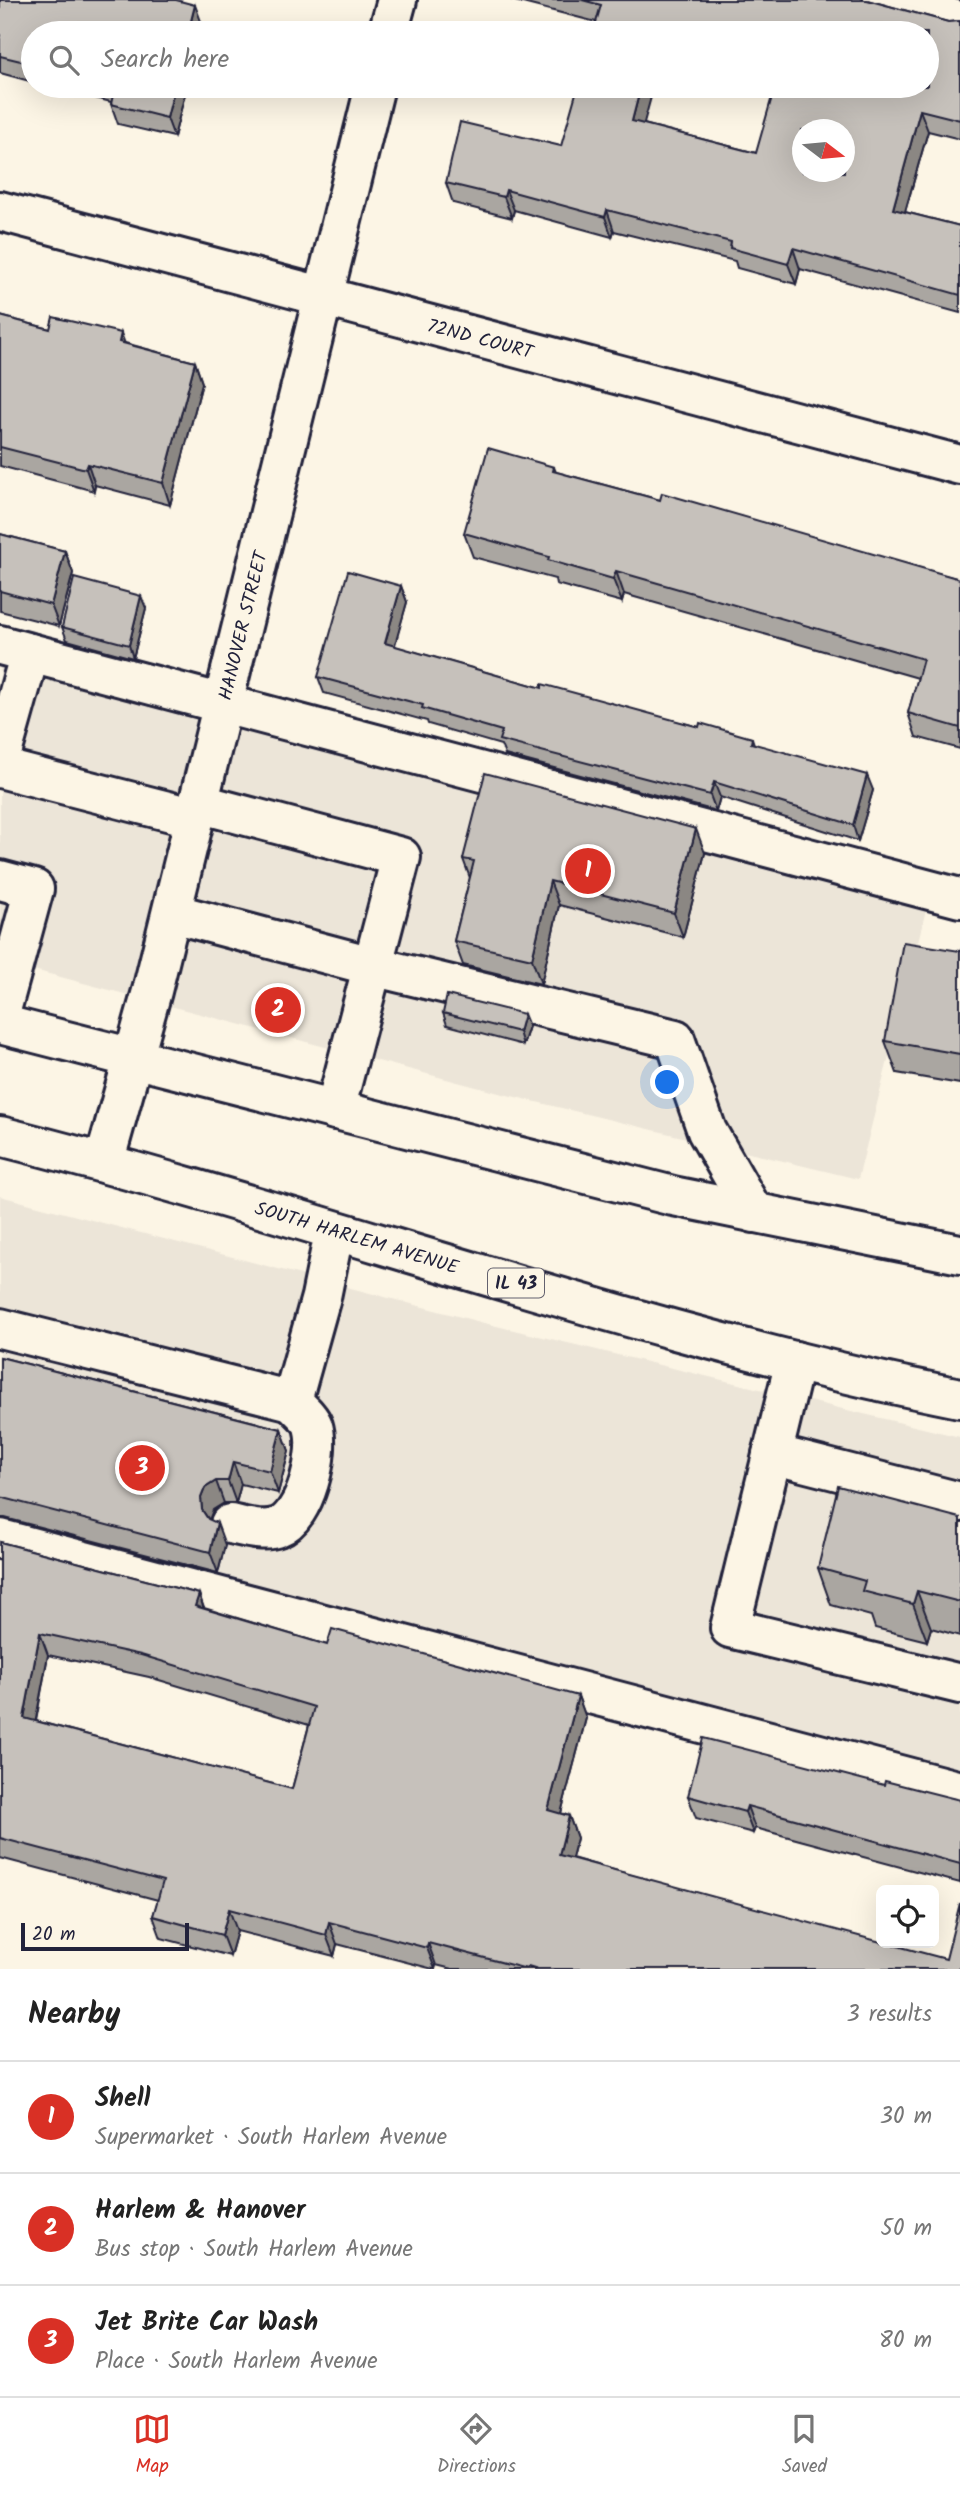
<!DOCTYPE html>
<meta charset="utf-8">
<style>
:root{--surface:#fff;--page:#f2f2f2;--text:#222;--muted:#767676;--line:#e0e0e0;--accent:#d93025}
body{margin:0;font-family:Kalam,sans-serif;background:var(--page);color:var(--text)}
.controls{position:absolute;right:21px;bottom:21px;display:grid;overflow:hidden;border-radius:10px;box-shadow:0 7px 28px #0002}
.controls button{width:63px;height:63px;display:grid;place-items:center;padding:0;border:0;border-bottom:2px solid var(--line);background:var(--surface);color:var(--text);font:35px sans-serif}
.compass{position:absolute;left:792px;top:119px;width:63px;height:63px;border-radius:50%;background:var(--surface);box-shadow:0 7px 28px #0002;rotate:106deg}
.scale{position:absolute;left:21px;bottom:18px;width:168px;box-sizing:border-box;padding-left:7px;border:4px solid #22223b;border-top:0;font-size:19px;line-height:24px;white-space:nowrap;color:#22223b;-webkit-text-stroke:5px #fcf5e5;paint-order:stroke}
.you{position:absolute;left:668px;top:1083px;width:24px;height:24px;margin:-18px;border:5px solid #fff;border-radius:50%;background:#1a73e8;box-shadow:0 0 0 10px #1a73e833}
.badge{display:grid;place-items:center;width:46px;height:46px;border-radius:50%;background:var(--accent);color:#fff;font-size:23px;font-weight:700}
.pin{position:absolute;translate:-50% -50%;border:4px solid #fff;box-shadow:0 2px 7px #0006}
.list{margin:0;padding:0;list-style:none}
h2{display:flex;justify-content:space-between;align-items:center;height:91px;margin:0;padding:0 28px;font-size:30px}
h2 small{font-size:23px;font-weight:400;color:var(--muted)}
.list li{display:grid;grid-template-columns:46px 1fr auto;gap:21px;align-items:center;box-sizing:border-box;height:112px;padding:0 28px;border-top:2px solid var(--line)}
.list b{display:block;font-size:26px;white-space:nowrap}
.list p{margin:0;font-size:23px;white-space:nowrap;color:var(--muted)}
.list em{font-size:23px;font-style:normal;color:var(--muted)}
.icon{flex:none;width:38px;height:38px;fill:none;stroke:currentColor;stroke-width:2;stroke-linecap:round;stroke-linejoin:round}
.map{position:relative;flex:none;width:960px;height:1969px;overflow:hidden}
.search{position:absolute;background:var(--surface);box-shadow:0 7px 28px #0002;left:21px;right:21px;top:21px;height:77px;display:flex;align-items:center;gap:18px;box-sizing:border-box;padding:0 24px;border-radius:38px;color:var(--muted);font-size:26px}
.sheet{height:427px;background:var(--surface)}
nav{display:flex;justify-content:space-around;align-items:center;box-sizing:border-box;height:98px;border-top:2px solid var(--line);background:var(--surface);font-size:19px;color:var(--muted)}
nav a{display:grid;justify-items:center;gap:4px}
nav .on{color:var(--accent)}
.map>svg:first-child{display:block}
</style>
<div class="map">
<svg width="960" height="1969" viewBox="0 0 960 1969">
<rect width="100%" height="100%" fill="#fcf5e5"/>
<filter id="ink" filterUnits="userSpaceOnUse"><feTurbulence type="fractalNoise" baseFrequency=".0143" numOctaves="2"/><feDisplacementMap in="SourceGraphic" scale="14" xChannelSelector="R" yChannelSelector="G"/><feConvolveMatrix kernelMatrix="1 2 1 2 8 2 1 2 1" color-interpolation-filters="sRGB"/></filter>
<g filter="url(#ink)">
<g fill="#ece5d8">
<path d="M0,648L930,894L858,1179L499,1093L0,961Z"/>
<path d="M0,1196L484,1323L960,1437V1786L0,1537Z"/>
</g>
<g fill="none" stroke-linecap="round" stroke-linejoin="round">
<defs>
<g id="minor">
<path d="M882,0L960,21"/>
<path d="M388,33L397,0"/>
<path id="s1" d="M0,211L960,465"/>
<path d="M0,645L960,898"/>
<path d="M0,760L30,653"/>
<path d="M0,768L195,818"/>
<path d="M198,803L401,857L335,1110"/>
<path d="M0,880L34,889L0,1014"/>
<path d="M172,913L372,966L675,1039L707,1131L754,1213"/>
<path id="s2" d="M104,1163L152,991L375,86"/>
<path d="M0,1328L292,1401L321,1297L334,1233"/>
<path d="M795,1361L730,1628L960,1684"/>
<path d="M772,1454L960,1502"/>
<path d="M230,1524C246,1527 263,1533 278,1527C306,1517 321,1451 313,1426C310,1417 298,1408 292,1401"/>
<path d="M0,1539L960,1791"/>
</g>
<g id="major">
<path d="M0,1024L673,1196L960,1254"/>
<path id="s3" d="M0,1136C322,1217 634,1334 960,1398"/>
</g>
</defs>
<use href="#minor" stroke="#22223b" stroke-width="44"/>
<use href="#major" stroke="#22223b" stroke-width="44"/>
<use href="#minor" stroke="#fcf5e5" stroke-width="38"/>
<use href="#major" stroke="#fcf5e5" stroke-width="38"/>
</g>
<g fill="#aaa6a1" stroke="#22223b" stroke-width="2" fill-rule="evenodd">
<path d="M0,0L202,24L200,33H33V82L0,73Z"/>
<path d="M511,0H867L948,22L960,21V139L928,131L905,212L960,226V313L800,269L796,284L737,268L735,261L614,231L612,237L514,210L512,218L453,203L446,183L561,146L644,124L756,153L927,86L596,22Z"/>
<path d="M48,86H187L174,137L118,124L111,104V102Z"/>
<path d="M0,316L50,329L125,343L195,362L202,383L170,505L95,485L94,491L0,466Z"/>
<path d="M554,467L556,472L660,500L960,579V749L916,737L908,713L918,678L624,594L622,602L556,584L555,579L473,557L464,533Z"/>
<path d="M0,534L65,551L73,573L59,626L0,611Z"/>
<path d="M401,586L407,602L394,646L542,688L699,727L752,738L754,744L873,790L858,841L720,797L716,811L505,755L501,745L428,724L427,721L324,693L318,677Z"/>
<path d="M146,608L133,658L67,640L62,627Z"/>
<path d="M705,853L683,937L559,905L541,984L463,965L454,941L470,878L463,859Z"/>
<path d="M960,951V1084L897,1073L885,1041Z"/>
<path d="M443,1013L529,1026L523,1045L447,1025Z"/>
<path d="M0,1357L281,1429L289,1451L278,1493L241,1484L236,1503H224L213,1510L209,1519L225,1545L218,1573L5,1518H0Z"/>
<path d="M960,1518V1636L931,1628L927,1641L875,1628L871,1616L831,1605L818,1568Z"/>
<path d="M0,1542L199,1594L204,1608L327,1645L578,1696L586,1718L561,1813L569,1816L577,1838L572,1858L960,1969H452L436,1965L435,1969H433L337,1944L334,1956L237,1931L230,1956L161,1938L153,1916L158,1900L0,1858ZM48,1655L149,1677L309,1725L292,1789L36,1721Z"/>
<path d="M884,1785L960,1800V1883L755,1828L753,1833L696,1818L688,1796Z"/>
</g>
<g fill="#8b8783" stroke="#22223b" stroke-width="2">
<path d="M195,5L202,24L200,33H188Z"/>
<path d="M175,86H187L174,137L167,118Z"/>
<path d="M641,86H654L639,141L632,121Z"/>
<path d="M920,110L928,131L900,229L893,209Z"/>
<path d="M506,190L514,210L512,218L504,197Z"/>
<path d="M607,210L614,231L612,237L605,217Z"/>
<path d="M793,248L800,269L796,284L788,264Z"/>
<path d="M121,333L129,355L119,342Z"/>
<path d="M195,362L202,383L170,505L163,483Z"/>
<path d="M88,464L95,485L94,491L86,469Z"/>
<path d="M65,551L73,573L59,626L51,605Z"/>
<path d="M616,571L624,594L622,602L613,579Z"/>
<path d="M401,586L407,602L391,659L385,643Z"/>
<path d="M141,596L146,608L133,658L129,645Z"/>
<path d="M867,775L873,790L858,841L853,825Z"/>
<path d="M714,782L720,797L716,811L710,795Z"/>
<path d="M696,829L705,853L683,937L674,913Z"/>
<path d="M550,881L559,905L541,984L532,959Z"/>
<path d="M524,1014L529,1026L523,1045L519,1032Z"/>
<path d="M281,1429L289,1451L278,1493L270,1471Z"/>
<path d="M233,1462L241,1484L236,1503L228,1481Z"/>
<path d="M216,1481L224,1503L213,1510L209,1520L202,1510L201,1498L205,1488Z"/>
<path d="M217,1523L225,1545L218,1573L210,1552Z"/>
<path d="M917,1591L931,1628L927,1641L913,1604Z"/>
<path d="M199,1594L206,1616L195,1606Z"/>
<path d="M40,1633L48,1655L32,1740L24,1718Z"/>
<path d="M578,1696L586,1718L556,1832L548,1810Z"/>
<path d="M747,1806L755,1828L753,1833L745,1812Z"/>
<path d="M569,1816L577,1838L567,1877L559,1855Z"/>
<path d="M229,1909L237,1931L230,1956L222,1935Z"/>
<path d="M329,1922L337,1944L334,1956L326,1935Z"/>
<path d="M428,1943L436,1965L435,1969L427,1948Z"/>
</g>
<g fill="#c6c1bb" stroke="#22223b" stroke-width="2" fill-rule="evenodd">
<path d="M0,0H176L195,5L188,33H33V64L0,56Z"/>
<path d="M582,0H867L948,22L960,21V120L920,110L893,209L960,226V295L793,248L788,264L730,248L731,242L607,210L605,217L506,190L504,197L446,183L460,122L561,146L578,86H641L632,121L756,153L775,86H927V33H593L601,5ZM802,130H844V172H802Z"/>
<path d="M115,86H175L167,118L111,104Z"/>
<path d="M0,316L50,329L53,317L121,333L119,342L195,362L163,483L88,464L86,469L0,447Z"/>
<path d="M488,448L554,467L553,471L660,500L662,493L960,579V728L908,713L923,659L616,571L613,579L548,560L549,557L464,533Z"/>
<path d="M0,534L65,551L51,605L0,591Z"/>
<path d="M348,571L401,586L385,643L542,688V684L699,727L700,723L752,738L751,743L867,775L853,825L714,782L710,795L499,740L502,731L422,708L423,705L318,677Z"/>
<path d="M74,578L141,596L129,645L62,627Z"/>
<path d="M485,773L696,829L674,913L550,881L532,959L454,941L474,861L463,859Z"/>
<path d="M903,942L960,951V1054L885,1041Z"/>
<path d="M447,995L524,1014L519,1032L443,1013Z"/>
<path d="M0,1357L281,1429L270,1471L233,1462L228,1481H216L205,1488L201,1498L202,1510L208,1519L217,1523L210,1552L0,1497Z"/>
<path d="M838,1486L960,1518V1602L917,1591L913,1604L862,1591L865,1581L818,1568Z"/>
<path d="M0,1542L199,1594L195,1606L327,1645L332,1629L578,1696L548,1810L569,1816L559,1855L881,1942V1943H886L946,1959L960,1903V1969H538L528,1966L527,1969L428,1943L427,1948L329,1922L326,1935L229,1909L222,1935L153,1916L163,1881L0,1838ZM40,1633L141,1655L314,1707L292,1789L24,1718Z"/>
<path d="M703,1738L884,1785L885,1781L960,1800V1864L747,1806L745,1812L688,1796Z"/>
</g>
</g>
<g text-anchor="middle" stroke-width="5" stroke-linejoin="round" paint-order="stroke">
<rect fill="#fcf5e5" stroke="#63616e" stroke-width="2" x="488" y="1268.5" width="56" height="29" rx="5"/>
<g font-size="18" font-weight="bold" fill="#22223b">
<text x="516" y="1289">IL 43</text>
</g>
<g font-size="19" fill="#22223b" stroke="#fcf5e5">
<text dy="7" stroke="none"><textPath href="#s1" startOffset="497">72ND COURT</textPath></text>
<text dy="7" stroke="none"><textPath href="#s2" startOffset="555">HANOVER STREET</textPath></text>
<text dy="7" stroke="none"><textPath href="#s3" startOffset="371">SOUTH HARLEM AVENUE</textPath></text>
</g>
</g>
</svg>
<div class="controls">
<button><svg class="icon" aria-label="locate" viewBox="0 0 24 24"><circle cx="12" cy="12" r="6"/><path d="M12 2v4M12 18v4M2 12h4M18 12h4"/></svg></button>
</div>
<svg class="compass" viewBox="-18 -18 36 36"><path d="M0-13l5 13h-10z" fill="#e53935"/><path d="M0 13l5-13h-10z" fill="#767676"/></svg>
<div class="scale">20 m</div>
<div class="you"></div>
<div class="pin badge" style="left:588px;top:871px">1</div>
<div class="pin badge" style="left:278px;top:1010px">2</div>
<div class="pin badge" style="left:142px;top:1468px">3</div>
<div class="search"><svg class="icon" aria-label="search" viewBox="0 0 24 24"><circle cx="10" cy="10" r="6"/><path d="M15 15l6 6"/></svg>Search here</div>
</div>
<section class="sheet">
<h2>Nearby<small>3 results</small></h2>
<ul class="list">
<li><span class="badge">1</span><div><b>Shell</b><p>Supermarket · South Harlem Avenue</p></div><em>30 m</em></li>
<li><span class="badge">2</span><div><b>Harlem &amp; Hanover</b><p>Bus stop · South Harlem Avenue</p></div><em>50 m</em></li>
<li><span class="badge">3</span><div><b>Jet Brite Car Wash</b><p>Place · South Harlem Avenue</p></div><em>80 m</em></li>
</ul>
</section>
<nav>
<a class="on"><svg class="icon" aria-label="map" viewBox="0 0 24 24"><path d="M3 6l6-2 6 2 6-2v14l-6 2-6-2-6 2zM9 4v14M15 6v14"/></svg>Map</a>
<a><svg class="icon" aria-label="directions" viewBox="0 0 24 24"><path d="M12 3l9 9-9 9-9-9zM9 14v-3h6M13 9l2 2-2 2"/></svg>Directions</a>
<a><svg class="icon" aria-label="saved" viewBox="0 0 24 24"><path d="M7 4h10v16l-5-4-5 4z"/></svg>Saved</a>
</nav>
